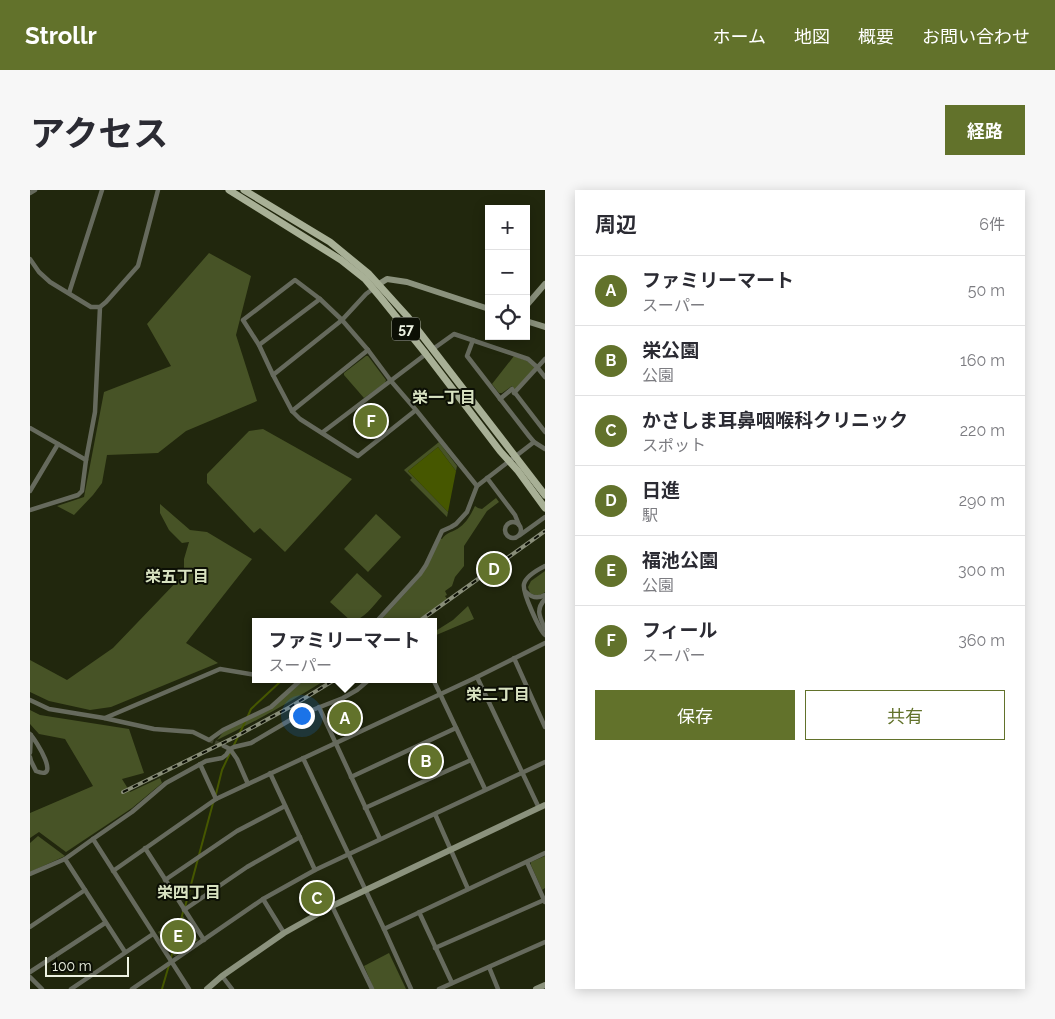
<!DOCTYPE html>
<html lang="ja">
<meta charset="utf-8">
<style>
:root{--surface:#fff;--page:#f7f7f7;--text:#2b2b33;--muted:#7c7c81;--line:#e1e1e2;--accent:#62722b}
body{margin:0;font-family:Raleway,"Noto Sans JP",sans-serif;background:var(--page);color:var(--text)}
.controls{position:absolute;right:15px;top:15px;display:grid;overflow:hidden;border-radius:0px;box-shadow:0 2px 12px #0003}
.controls button{width:45px;height:45px;display:grid;place-items:center;padding:0;border:0;border-bottom:1px solid var(--line);background:var(--surface);color:var(--text);font:25px sans-serif}
.scale{position:absolute;left:15px;bottom:12px;width:84px;box-sizing:border-box;padding-left:5px;border:2px solid #edf2e2;border-top:0;font-size:14px;line-height:18px;white-space:nowrap;color:#edf2e2;-webkit-text-stroke:4px #0c0f05;paint-order:stroke}
.you{position:absolute;left:271px;top:525px;width:18px;height:18px;margin:-12px;border:4px solid #fff;border-radius:50%;background:#1a73e8;box-shadow:0 0 0 8px #1a73e833}
.badge{display:grid;place-items:center;width:32px;height:32px;border-radius:50%;background:var(--accent);color:#fff;font-size:16px;font-weight:700}
.pin{position:absolute;translate:-50% -50%;border:2px solid #fff;box-shadow:0 1px 5px #0006}
.popup{position:absolute;left:222px;top:428px;width:185px;height:65px;box-sizing:border-box;display:grid;place-content:center;border-radius:0px;background:var(--surface);filter:drop-shadow(0 1px 4px #0005);font-size:16px;white-space:nowrap;color:var(--muted)}
.popup b{font-size:19px;color:var(--text)}
.popup::after{content:'';position:absolute;left:50%;top:100%;margin-left:-10px;border:10px solid transparent;border-top-color:var(--surface)}
.list{margin:0;padding:0;list-style:none}
h2{display:flex;justify-content:space-between;align-items:center;height:65px;margin:0;padding:0 20px;font-size:21px}
h2 small{font-size:16px;font-weight:400;color:var(--muted)}
.list li{display:grid;grid-template-columns:32px 1fr auto;gap:15px;align-items:center;box-sizing:border-box;height:70px;padding:0 20px;border-top:1px solid var(--line)}
.list b{display:block;font-size:19px;white-space:nowrap}
.list p{margin:0;font-size:16px;white-space:nowrap;color:var(--muted)}
.list em{font-size:16px;font-style:normal;color:var(--muted)}
.actions{display:flex;gap:10px;padding:15px 20px}
.actions a{flex:1;padding:11px 0;border:1px solid var(--accent);border-radius:0px;text-align:center;font-size:18px;color:var(--accent)}
.actions .main{background:var(--accent);color:#fff}
.icon{flex:none;width:28px;height:28px;fill:none;stroke:currentColor;stroke-width:2;stroke-linecap:round;stroke-linejoin:round}
.map{position:relative;flex:none;width:515px;height:799px;overflow:hidden;border-radius:0px}
header{display:flex;align-items:center;gap:30px;box-sizing:border-box;height:70px;padding:0 25px;background:var(--accent);color:#fff}
header strong{font-size:24px}
nav{display:flex;gap:28px;margin-inline-start:auto;font-size:18px}
.intro{display:flex;align-items:center;justify-content:space-between;box-sizing:border-box;height:120px;padding:0 30px}
h1{margin:0;font-size:35px}
.button{padding:12px 22px;border-radius:0px;background:var(--accent);color:#fff;font-size:18px;font-weight:700}
main{display:flex;gap:30px;padding:0 30px}
aside{flex:1;background:var(--surface);border-radius:0px;box-shadow:0 2px 12px #0003}
.map>svg:first-child{display:block}
</style>
<header>
<strong>Strollr</strong>
<nav><a>ホーム</a><a>地図</a><a>概要</a><a>お問い合わせ</a></nav>
</header>
<div class="intro"><h1>アクセス</h1><a class="button">経路</a></div>
<main>
<div class="map">
<svg width="515" height="799" viewBox="0 0 515 799">
<rect width="100%" height="100%" fill="#21270d"/>
<g fill="#475326">
<path d="M179,63L221,86L206,145L227,211L156,241L128,263L77,265L72,293L63,305L44,325L27,316L54,307L74,202L141,176L117,134Z"/>
<path d="M336,166H338L356,190L355,193L334,208L314,185V183Z"/>
<path d="M484,166L497,171L505,178L485,200L482,196L472,203H469L462,194Z"/>
<path d="M233,239L322,289L255,362L230,338L224,343L177,293V284L219,241Z"/>
<path d="M409,252L427,276L426,281L408,257L378,281L418,322L417,327L380,290L382,288L374,280Z"/>
<path d="M466,308L469,312L457,321L434,356V376L425,387L422,396L415,401L417,405L415,406L417,409L385,432H349L390,387L410,348L412,349C416,342 424,342 430,337C437,332 441,324 445,316L448,318L452,319Z"/>
<path d="M130,314L160,340L177,342L222,369L156,453L188,473L81,517L60,520L19,511L0,502V470L37,490L83,458L154,384V369L159,352L152,353L139,340L130,323Z"/>
<path d="M346,324L371,347L338,382L314,359Z"/>
<path d="M515,381V402C510,406 506,406 500,403L498,397L501,391Z"/>
<path d="M327,383L352,406C344,415 334,430 321,431L300,412Z"/>
<path d="M438,416L444,429L404,446V442L423,430Z"/>
<path d="M275,489H297C262,511 225,532 187,550L194,541L242,518Z"/>
<path d="M0,520L10,525L99,539L114,583L92,589L100,602L130,588L132,593L102,618L36,662L9,642L0,648V623L63,596L35,549L9,544L0,534Z"/>
<path d="M400,553L412,580L392,589L380,562Z"/>
<path d="M8,646L35,666L0,682V653Z"/>
<path d="M515,666V698L512,700L501,675V672Z"/>
<path d="M153,726L168,750L145,766L143,765L128,742Z"/>
<path d="M359,763L376,799H344L334,776Z"/>
</g>
<path fill="#465700" d="M408,257L426,281L418,322L378,281Z"/>
<g fill="none" stroke-linecap="round" stroke-linejoin="round">
<g stroke="#465700" stroke-width="2">
<path d="M217,528L221,519L250,492"/>
<path d="M203,557L215,532"/>
<path d="M186,604L192,580L201,561"/>
<path d="M155,717L183,613"/>
<path d="M141,768L153,722"/>
<path d="M132,799L139,775"/>
</g>
<path stroke="#40452d" stroke-width="4.5" stroke-dasharray="4.5 2" stroke-linecap="butt" d="M179,550L194,556"/>
<g stroke="#666a5d" stroke-width="4.5">
<path d="M0,3L5,0"/>
<path d="M0,69L9,82L20,92L61,117H70L76,112L108,76L128,0"/>
<path d="M39,103L72,0"/>
<path d="M443,150L437,166L499,246L504,252L515,259"/>
<path d="M229,155L290,109"/>
<path d="M403,159L424,144L498,169L507,177L515,187"/>
<path d="M243,185L312,130L336,104L344,98"/>
<path d="M484,203L515,169"/>
<path d="M470,209L482,199L515,242"/>
<path d="M386,220L328,266L270,229L262,221L243,185L229,155L213,130L265,90L290,109L312,130L338,160L361,191L386,220L447,296"/>
<path d="M262,221L338,160"/>
<path d="M0,238L56,270"/>
<path d="M293,242L396,164"/>
<path d="M457,288L485,325L489,335"/>
<path d="M0,301L28,254"/>
<path d="M0,320L48,305L52,301L56,270L65,222L70,117"/>
<circle cx="483" cy="340" r="8"/>
<path d="M490,345L515,327"/>
<path d="M515,376C509,379 496,386 494,394C492,402 509,439 515,445"/>
<path d="M496,402C502,408 508,409 515,405"/>
<path d="M515,409C505,420 510,427 515,439"/>
<path d="M346,432L390,384L396,375L412,341L421,337L426,334L437,322L447,296L504,252"/>
<path d="M484,468L515,537"/>
<path d="M447,487L509,618"/>
<path d="M403,489L455,599"/>
<path d="M0,510L19,519L74,528L124,539L163,542L179,550L193,540L241,517L272,489"/>
<path d="M289,517L350,649"/>
<path d="M75,528L190,479L226,485"/>
<path d="M0,544C6,550 32,592 6,581L1,571L0,567"/>
<path d="M194,556L200,559L204,557L221,553L267,526L313,508L327,500L340,489"/>
<path d="M0,563L1,545"/>
<path d="M273,568L354,739L381,799"/>
<path d="M170,574L186,609"/>
<path d="M240,583L285,680"/>
<path d="M321,587L426,538"/>
<path d="M335,618L441,570"/>
<path d="M405,624L438,699"/>
<path d="M63,649L102,622L136,593L176,571L192,568L196,565L200,559L207,569L218,594"/>
<path d="M115,658L174,750"/>
<path d="M35,669L95,762"/>
<path d="M497,672L515,712"/>
<path d="M83,681L186,609L447,487L515,453"/>
<path d="M0,684L35,669L63,649L159,799"/>
<path d="M135,690L207,641L255,616"/>
<path d="M233,709L254,743"/>
<path d="M302,716L342,799"/>
<path d="M154,720L217,677L270,647"/>
<path d="M389,722L422,793"/>
<path d="M0,737L55,700"/>
<path d="M354,739L515,663"/>
<path d="M405,758L514,710"/>
<path d="M459,777L468,799"/>
<path d="M0,782L75,733"/>
<path d="M192,786L202,799"/>
<path d="M0,787L12,799"/>
<path d="M41,799L123,744"/>
<path d="M102,799L233,709L285,680L515,572"/>
<path d="M409,799L515,752"/>
</g>
<g stroke="#8b927d" stroke-width="6">
<path d="M349,94L357,89L377,92L459,119"/>
<path d="M496,116L515,94"/>
<path d="M496,131L515,137"/>
<path d="M177,799L192,786L254,743L302,716L515,615"/>
<path d="M506,799L515,795"/>
</g>
<g stroke="#a8b096" stroke-width="7">
<path d="M199,0L311,70L335,89L351,108L396,164L470,261L488,281L515,318"/>
<path d="M214,0L300,52L339,84L377,126L515,305"/>
</g>
<defs>
<g id="rail">
<path d="M388,432L515,341"/>
<path d="M93,602L205,547L260,517L306,489"/>
</g>
</defs>
<use href="#rail" stroke="#888d78" stroke-width="4"/>
<use href="#rail" stroke="#0c0f05" stroke-width="2" stroke-dasharray="5.5" stroke-linecap="butt"/>
</g>
<g text-anchor="middle" stroke-width="4" stroke-linejoin="round" paint-order="stroke">
<rect fill="#0c0f05" stroke="#aaaea0" stroke-width="1" x="362" y="127.5" width="28" height="23" rx="4"/>
<g font-size="14" font-weight="bold" fill="#edf2e2">
<text x="376" y="144">57</text>
</g>
<g font-size="16" font-weight="bold" fill="#d8e2c1" stroke="#0c0f05">
<text x="414" y="213">栄一丁目</text>
<text x="147" y="392">栄五丁目</text>
<text x="468" y="510">栄二丁目</text>
<text x="159" y="708">栄四丁目</text>
</g>
</g>
</svg>
<div class="controls">
<button>+</button>
<button>−</button>
<button><svg class="icon" aria-label="locate" viewBox="0 0 24 24"><circle cx="12" cy="12" r="6"/><path d="M12 2v4M12 18v4M2 12h4M18 12h4"/></svg></button>
</div>
<div class="scale">100 m</div>
<div class="you"></div>
<div class="pin badge" style="left:315px;top:528px">A</div>
<div class="popup"><b>ファミリーマート</b>スーパー</div>
<div class="pin badge" style="left:396px;top:571px">B</div>
<div class="pin badge" style="left:287px;top:708px">C</div>
<div class="pin badge" style="left:464px;top:379px">D</div>
<div class="pin badge" style="left:148px;top:746px">E</div>
<div class="pin badge" style="left:341px;top:231px">F</div>
</div>
<aside>
<h2>周辺<small>6件</small></h2>
<ul class="list">
<li><span class="badge">A</span><div><b>ファミリーマート</b><p>スーパー</p></div><em>50 m</em></li>
<li><span class="badge">B</span><div><b>栄公園</b><p>公園</p></div><em>160 m</em></li>
<li><span class="badge">C</span><div><b>かさしま耳鼻咽喉科クリニック</b><p>スポット</p></div><em>220 m</em></li>
<li><span class="badge">D</span><div><b>日進</b><p>駅</p></div><em>290 m</em></li>
<li><span class="badge">E</span><div><b>福池公園</b><p>公園</p></div><em>300 m</em></li>
<li><span class="badge">F</span><div><b>フィール</b><p>スーパー</p></div><em>360 m</em></li>
</ul>
<div class="actions"><a class="main">保存</a><a>共有</a></div>
</aside>
</main>
